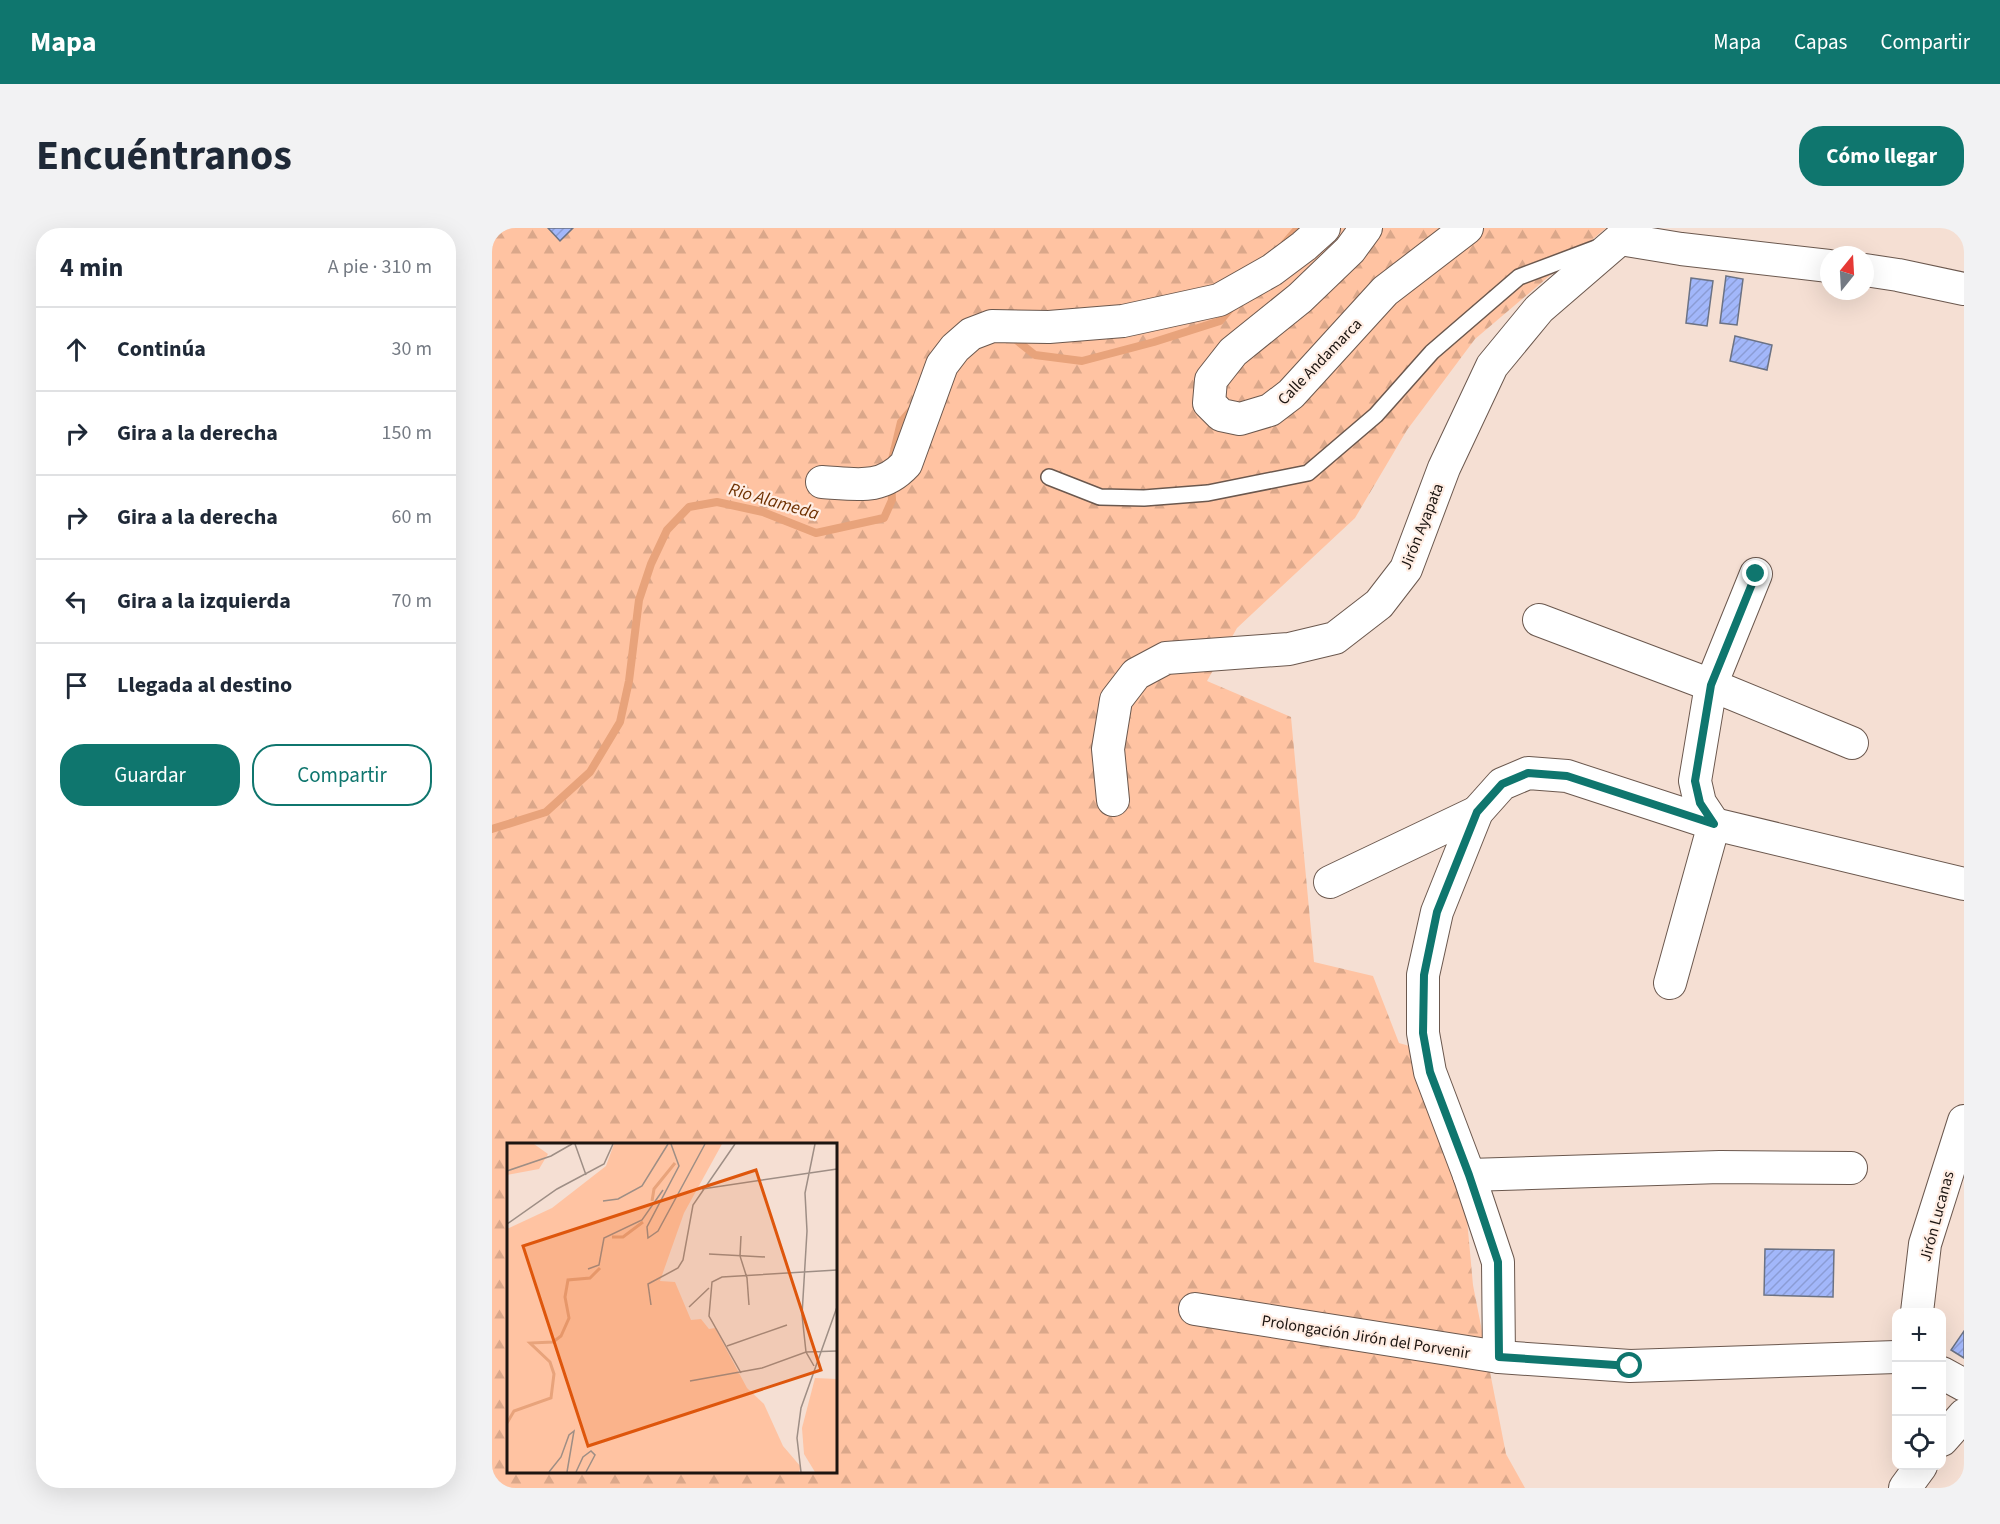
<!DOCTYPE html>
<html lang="es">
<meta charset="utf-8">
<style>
:root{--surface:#fff;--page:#f2f2f3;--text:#1f2937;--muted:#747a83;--line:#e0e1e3;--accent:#0f766e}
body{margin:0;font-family:"Source Sans 3",sans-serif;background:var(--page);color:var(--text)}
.controls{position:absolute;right:18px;bottom:18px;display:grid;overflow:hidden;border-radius:12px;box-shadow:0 6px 24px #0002}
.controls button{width:54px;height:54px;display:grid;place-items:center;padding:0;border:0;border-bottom:2px solid var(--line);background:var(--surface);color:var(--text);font:30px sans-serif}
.compass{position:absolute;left:1328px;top:18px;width:54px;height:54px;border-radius:50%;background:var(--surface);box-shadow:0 6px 24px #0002;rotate:18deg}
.stop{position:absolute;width:18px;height:18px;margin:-14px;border:4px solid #0f766e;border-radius:50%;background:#fff}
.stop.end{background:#0f766e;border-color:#fff;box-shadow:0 2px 6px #0008}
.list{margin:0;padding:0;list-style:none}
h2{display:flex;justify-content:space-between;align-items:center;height:78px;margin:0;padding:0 24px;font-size:26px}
h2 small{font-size:20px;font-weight:400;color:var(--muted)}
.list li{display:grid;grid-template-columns:39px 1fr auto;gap:18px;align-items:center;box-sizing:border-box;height:84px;padding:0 24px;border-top:2px solid var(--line)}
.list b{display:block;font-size:22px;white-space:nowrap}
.list em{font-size:20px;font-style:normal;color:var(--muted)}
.actions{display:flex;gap:12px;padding:18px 24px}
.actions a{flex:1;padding:14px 0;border:2px solid var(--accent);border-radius:24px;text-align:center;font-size:21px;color:var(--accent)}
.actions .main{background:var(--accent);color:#fff}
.icon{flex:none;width:33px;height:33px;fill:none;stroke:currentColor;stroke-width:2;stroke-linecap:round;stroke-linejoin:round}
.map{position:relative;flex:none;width:1472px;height:1260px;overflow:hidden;border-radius:24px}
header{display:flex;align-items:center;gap:36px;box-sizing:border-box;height:84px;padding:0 30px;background:var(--accent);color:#fff}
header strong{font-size:28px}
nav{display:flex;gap:33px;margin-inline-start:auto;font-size:21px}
.intro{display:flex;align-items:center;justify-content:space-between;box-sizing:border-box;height:144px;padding:0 36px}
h1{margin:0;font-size:42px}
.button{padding:15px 27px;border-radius:24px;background:var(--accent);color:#fff;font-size:21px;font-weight:700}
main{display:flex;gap:36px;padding:0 36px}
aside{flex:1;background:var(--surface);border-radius:24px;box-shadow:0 6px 24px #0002}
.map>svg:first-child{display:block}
</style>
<header>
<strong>Mapa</strong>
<nav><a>Mapa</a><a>Capas</a><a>Compartir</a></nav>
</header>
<div class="intro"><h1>Encuéntranos</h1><a class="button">Cómo llegar</a></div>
<main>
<aside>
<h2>4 min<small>A pie · 310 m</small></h2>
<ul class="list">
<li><svg class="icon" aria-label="ahead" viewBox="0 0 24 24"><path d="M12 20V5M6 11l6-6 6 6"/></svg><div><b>Continúa</b></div><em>30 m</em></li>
<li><svg class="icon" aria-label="right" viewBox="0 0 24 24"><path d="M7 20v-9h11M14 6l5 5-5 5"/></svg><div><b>Gira a la derecha</b></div><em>150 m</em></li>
<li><svg class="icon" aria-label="right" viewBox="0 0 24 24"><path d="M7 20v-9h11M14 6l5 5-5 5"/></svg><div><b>Gira a la derecha</b></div><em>60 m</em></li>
<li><svg class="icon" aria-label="left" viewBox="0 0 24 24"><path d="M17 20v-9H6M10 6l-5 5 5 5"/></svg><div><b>Gira a la izquierda</b></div><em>70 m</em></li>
<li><svg class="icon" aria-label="arrive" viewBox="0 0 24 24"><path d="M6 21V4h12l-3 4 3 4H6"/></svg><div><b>Llegada al destino</b></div></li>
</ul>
<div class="actions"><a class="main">Guardar</a><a>Compartir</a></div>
</aside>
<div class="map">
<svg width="1472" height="1260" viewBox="0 0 1472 1260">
<defs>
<pattern id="forest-firs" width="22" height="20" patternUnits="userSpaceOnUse" patternTransform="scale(1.5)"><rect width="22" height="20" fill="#ffc3a2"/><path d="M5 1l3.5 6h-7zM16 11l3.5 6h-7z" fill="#daa78a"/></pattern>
<pattern id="building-hatch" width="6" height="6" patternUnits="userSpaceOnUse" patternTransform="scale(1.5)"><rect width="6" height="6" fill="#a2b7fa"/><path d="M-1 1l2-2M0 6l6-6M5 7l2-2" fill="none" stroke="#8b9cd5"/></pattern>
</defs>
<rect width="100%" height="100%" fill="#f5dfd3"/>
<path fill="url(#forest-firs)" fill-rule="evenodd" d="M0,0H1114L983,111L915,202L863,290L745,400L715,453L799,489L822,734L881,748L907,815L945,826L975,991L981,1057L1014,1226L1033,1260H0ZM16,916H344V1244H16Z"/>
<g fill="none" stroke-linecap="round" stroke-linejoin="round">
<g stroke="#e8a37b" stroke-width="8">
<path d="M793,15L806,0"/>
<path d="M518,111H523L543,127L590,133L662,114L728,93L739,80"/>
<path d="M399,236L409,194L421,180"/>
<path d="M0,601L54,584L98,544L128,494L137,453L147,372L159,336L175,302L197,279L225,274L271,284L324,305L392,290L400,272L399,255"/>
</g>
</g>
<g fill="url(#building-hatch)" stroke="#6b7284" stroke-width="1.5">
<path d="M56,0H81L68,13Z"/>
<path d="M1234,48L1251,51L1245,97L1228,95Z"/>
<path d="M1199,50L1221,53L1215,98L1194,95Z"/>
<path d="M1243,108L1280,117L1275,142L1238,133Z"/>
<path d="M1273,1021L1342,1022L1341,1069L1272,1067Z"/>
<path d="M1472,1103V1130L1459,1122Z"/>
</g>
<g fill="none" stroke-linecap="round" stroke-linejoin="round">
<defs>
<path id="service" d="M557,249L608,269L652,270L716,265L816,245L884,187L940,124L1027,49L1104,20"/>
<g id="minor">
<path d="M874,0L858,22L808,70L741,124L719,152L717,175L729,187L748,191L778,182L799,166L893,63L975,0"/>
<path d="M1128,11L1189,21L1337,38"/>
<path d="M1373,42L1406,47L1472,61"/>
<path d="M330,254C364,256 389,263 414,236L450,137L463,120L479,106L500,98L557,99L631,93L727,72L780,42L812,18L832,0"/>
<path d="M1047,392L1219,457L1360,515"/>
<path d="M621,572L616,521L624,472L644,446L674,430L797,421L843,410L887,376L914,341L952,240L1000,138L1047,81L1128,11L1143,0"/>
<path d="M838,654L985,584"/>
<path d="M1178,755L1222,596L1208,575L1203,553L1219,457L1264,346"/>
<path d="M977,947L1228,939L1359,940"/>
<path d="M703,1081L1007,1129L1138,1138L1404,1129"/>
<path d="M1425,1084L1433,1016L1472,893"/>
<path d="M1007,1129L1006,1034L977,947L938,844L931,805V747L945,684L985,584L1010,556L1036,545L1075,548L1222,596L1472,656"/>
<path d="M1450,1145L1472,1157"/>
<path d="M1450,1212L1472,1187"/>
<path d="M1413,1260L1429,1238"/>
</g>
</defs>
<use href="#service" stroke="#6b584e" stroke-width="18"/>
<use href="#minor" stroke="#6b584e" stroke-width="34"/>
<use href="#service" stroke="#fff" stroke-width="15"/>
<use href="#minor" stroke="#fff" stroke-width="32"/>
</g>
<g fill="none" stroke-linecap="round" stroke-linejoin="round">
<path stroke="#0f766e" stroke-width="8" d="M1138,1138L1007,1129L1006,1034L977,947L938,844L931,805L932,747L945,684L985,584L1010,556L1036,545L1075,548L1222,596L1208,575L1203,553L1219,457L1264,346"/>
</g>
<g text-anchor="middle" stroke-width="4.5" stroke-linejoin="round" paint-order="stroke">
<g font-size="16" fill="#1c1511" stroke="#ffede3">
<text transform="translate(827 133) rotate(-46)" y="6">Calle Andamarca</text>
<text transform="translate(929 298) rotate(-68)" y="6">Jirón Ayapata</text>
<text transform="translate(1444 988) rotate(-75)" y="6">Jirón Lucanas</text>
<text transform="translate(874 1108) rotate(9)" y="6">Prolongación Jirón del Porvenir</text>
</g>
<g font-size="18" font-style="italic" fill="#6e3000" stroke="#ffede3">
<text transform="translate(282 273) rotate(16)" y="6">Rio Alameda</text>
</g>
</g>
<g transform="translate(15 915)">
<rect width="330" height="330" fill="#f5dfd3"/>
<path d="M0,1H27L41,11L32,26L0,32ZM107,1H215L177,70L153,138L168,139L184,177L194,176L202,186L208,185L240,245L257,261L276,303L294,324L292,329H0V86L45,65L99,23Z" fill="#ffc3a2"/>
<path d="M308,235L330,236V329H308L297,311L295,285Z" fill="#ffc3a2"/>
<path fill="none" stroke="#e8a37b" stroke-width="3" d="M145,58L147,46L168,20M105,94H116L136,79M0,280L7,268L44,255L47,231L43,219L23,200L46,199L54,193L62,175L58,154L61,137L83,135L93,125"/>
<path fill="none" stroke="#9e8e85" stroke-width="1.5" d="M68,1L79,32M164,1L172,23L140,84L141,95L151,88L198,1M0,28L44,13L65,1M195,46L330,26M96,58L111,56L135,43L161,1M0,81L50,46L97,21L106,1M234,93L233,113L240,135L242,162M202,111L258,114M81,126L92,122L97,95L135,77L156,47M144,162L141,141L171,125L176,117L186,62L228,1M182,164L202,145M220,203L280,182M307,223L299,209L295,172L300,88L298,50L308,1M234,230L202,173L205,139L215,134L330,127M183,238L255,225L299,209L330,208M42,329L54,314L62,292L67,288L60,329M69,329L76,314L84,308L88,312L79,329M294,329L290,295L294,265L330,164"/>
<path fill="#de560c" fill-opacity="0.15" stroke="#de560c" stroke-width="3" d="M249,27L314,227L81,303L16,103Z"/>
<rect width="330" height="330" fill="none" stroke="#1c1511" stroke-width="3"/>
</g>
</svg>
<div class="controls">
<button>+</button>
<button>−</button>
<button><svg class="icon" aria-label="locate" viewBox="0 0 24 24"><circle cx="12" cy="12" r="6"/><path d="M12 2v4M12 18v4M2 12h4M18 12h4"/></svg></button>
</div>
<svg class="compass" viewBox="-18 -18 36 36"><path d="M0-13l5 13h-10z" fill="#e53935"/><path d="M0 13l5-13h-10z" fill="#747a83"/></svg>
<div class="stop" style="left:1138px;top:1138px"></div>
<div class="stop end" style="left:1264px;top:346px"></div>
</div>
</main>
